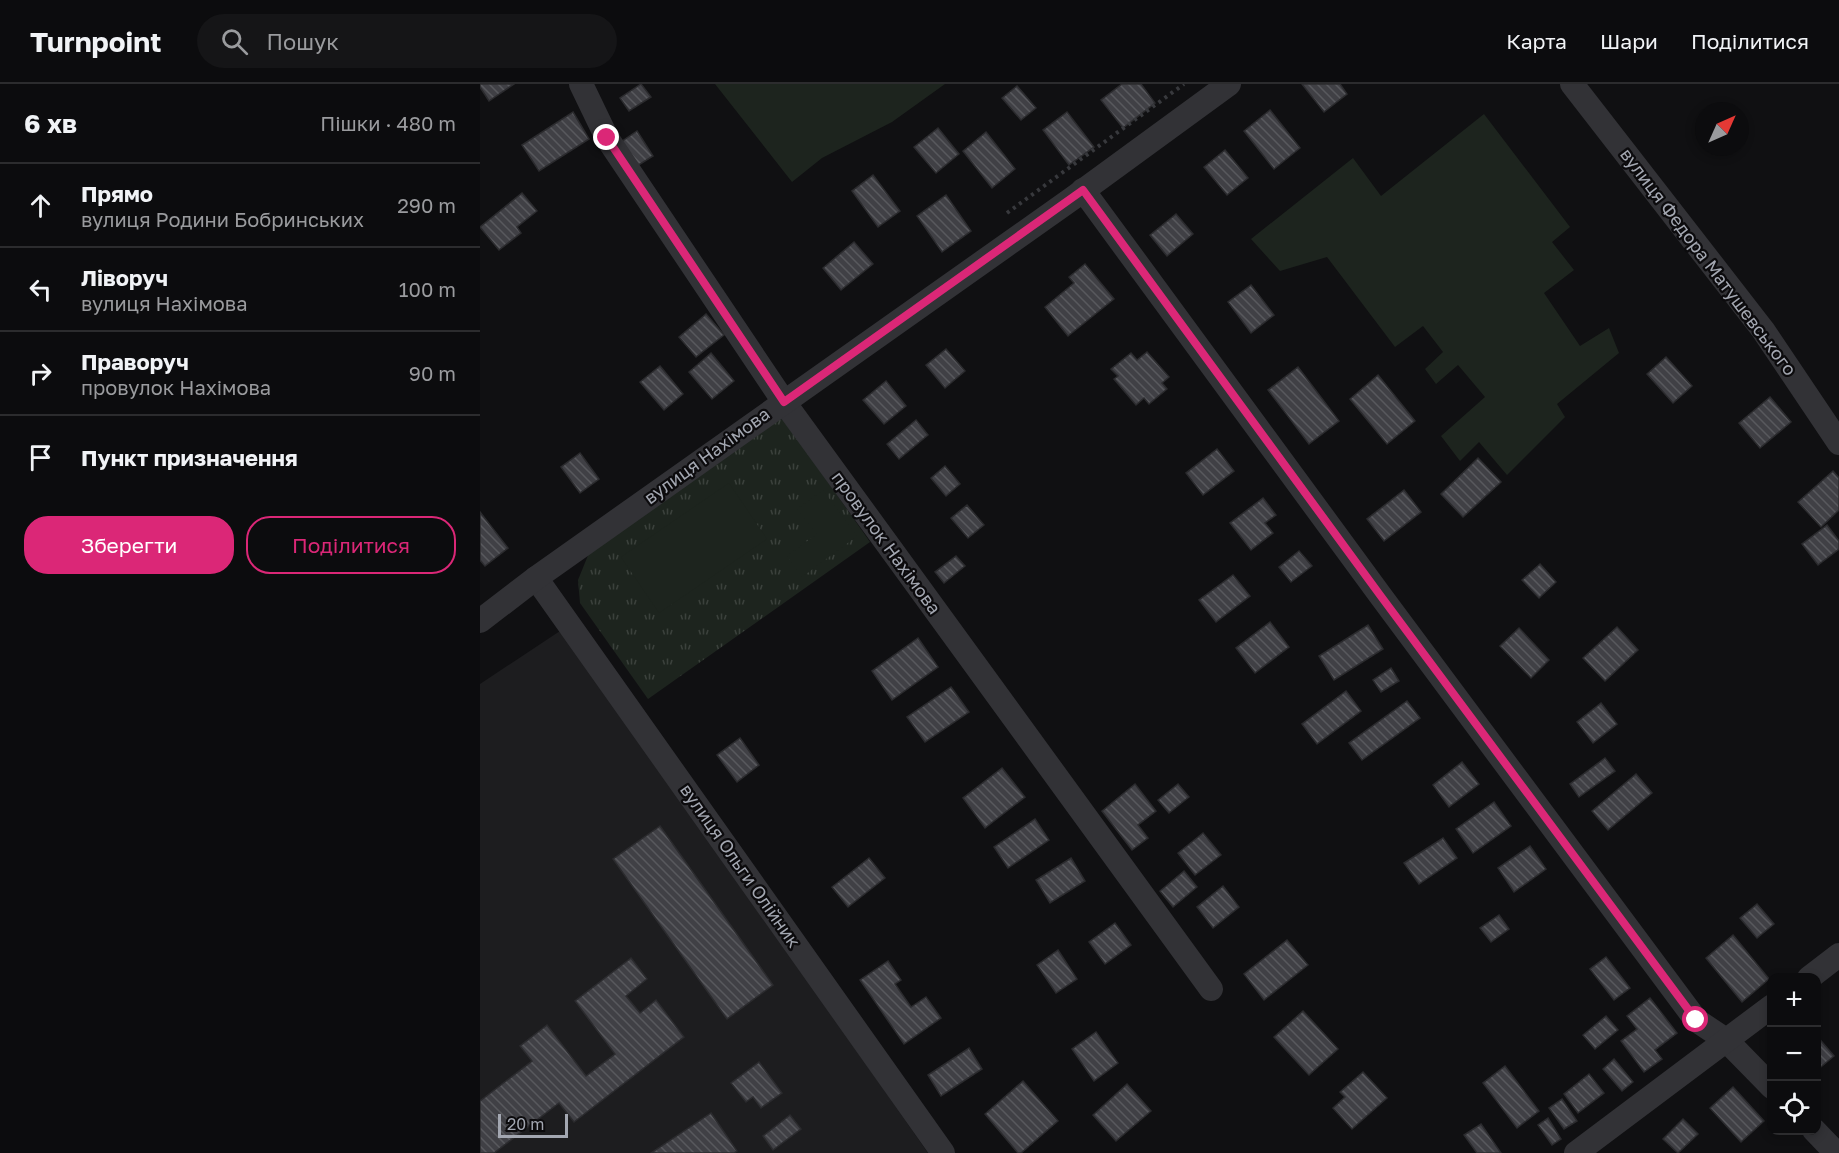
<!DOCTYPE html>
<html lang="uk">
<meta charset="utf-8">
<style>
:root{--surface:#0c0c0e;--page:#151517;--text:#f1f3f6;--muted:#9a9b9e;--line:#2c2c2e;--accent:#db2777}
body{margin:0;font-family:"Golos Text",sans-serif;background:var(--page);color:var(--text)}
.controls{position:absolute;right:18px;bottom:18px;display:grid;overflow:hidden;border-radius:12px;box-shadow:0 3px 9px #0003}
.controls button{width:54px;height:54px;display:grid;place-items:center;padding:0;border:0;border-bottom:2px solid var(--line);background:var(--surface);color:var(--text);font:30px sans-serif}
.compass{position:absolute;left:1215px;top:18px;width:54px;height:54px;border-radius:50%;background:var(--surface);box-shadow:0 3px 9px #0003;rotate:45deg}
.scale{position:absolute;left:18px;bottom:15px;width:70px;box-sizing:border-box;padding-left:6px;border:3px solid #a3a7b1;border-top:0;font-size:16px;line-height:21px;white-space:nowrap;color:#a3a7b1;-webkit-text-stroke:4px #0c0b0d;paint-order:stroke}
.stop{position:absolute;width:18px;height:18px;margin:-14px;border:4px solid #db2777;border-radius:50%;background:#fff}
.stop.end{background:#db2777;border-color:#fff;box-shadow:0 2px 6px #0008}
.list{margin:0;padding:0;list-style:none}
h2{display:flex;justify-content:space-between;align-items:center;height:78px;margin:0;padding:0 24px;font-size:26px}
h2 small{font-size:20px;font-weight:400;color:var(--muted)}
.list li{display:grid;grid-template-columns:39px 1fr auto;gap:18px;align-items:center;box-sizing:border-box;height:84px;padding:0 24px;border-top:2px solid var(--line)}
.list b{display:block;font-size:22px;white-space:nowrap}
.list p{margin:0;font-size:20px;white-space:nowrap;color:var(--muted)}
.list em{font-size:20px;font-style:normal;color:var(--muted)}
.actions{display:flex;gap:12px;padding:18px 24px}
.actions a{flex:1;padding:14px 0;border:2px solid var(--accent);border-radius:24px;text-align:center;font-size:21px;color:var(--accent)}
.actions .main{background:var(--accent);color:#fff}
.icon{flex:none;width:33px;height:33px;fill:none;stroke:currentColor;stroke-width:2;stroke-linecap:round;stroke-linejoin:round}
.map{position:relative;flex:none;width:1359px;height:1069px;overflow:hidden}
header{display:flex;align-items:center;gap:36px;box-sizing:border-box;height:84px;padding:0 30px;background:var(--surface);border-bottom:2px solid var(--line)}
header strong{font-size:28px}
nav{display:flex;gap:33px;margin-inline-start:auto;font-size:21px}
.search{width:420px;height:54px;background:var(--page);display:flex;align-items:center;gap:15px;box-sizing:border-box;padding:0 21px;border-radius:33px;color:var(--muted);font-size:22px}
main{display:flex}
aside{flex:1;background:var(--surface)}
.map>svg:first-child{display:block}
</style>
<header>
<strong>Turnpoint</strong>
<div class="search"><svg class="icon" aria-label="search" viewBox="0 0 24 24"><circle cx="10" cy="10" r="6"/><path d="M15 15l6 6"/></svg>Пошук</div>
<nav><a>Карта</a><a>Шари</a><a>Поділитися</a></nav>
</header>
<main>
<aside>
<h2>6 хв<small>Пішки · 480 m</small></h2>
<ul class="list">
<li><svg class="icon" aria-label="ahead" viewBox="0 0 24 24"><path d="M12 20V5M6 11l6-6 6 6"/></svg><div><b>Прямо</b><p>вулиця Родини Бобринських</p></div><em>290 m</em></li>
<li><svg class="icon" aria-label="left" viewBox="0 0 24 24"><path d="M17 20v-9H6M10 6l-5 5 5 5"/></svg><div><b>Ліворуч</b><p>вулиця Нахімова</p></div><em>100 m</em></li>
<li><svg class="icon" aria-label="right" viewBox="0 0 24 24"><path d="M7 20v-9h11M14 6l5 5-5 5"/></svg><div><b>Праворуч</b><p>провулок Нахімова</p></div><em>90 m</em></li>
<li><svg class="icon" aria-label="arrive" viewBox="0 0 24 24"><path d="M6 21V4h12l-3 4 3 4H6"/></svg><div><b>Пункт призначення</b></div></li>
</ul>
<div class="actions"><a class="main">Зберегти</a><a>Поділитися</a></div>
</aside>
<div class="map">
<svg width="1359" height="1069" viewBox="0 0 1359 1069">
<defs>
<pattern id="grass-tufts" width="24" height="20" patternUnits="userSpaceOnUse" patternTransform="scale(1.5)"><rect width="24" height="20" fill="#1d241e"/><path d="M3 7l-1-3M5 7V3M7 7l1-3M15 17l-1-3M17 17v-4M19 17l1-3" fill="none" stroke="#3b413c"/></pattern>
<pattern id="building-back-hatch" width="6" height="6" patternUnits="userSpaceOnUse" patternTransform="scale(1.5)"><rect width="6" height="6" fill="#404045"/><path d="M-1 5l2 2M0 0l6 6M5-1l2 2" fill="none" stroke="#58595d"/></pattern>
</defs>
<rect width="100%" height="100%" fill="#101012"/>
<path fill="#1d1d1f" d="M83,545L448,1069H0V600Z"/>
<path fill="url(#grass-tufts)" d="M302,333L390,458L168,615L100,519L98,496L109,469Z"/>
<g fill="#1d241e">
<path d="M235,0H465L412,38L342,74L312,98Z"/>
<path d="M1004,30L1090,143L1072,158L1094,186L1064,209L1100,262L1129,244L1139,269L1077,320L1085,333L1027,391L999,358L980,377L961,352L1005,313L978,281L956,300L945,285L963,268L943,242L915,263L847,173L800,187L771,155L873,74L901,112Z"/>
<path d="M249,399L287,455L179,529L141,473Z"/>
<path d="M343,406L377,452L322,493L307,472L337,450L317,425Z"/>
</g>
<g fill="url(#building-back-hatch)" stroke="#2b2b2e" stroke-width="1.5">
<path d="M0,0H34L9,17L0,3Z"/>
<path d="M161,0L171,13L149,27L140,14Z"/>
<path d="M642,0H661L675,19L643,44L621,16Z"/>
<path d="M822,0H860L867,10L844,28Z"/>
<path d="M537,2L556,24L541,36L522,14Z"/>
<path d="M790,26L820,64L794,85L764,47Z"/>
<path d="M93,28L109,55L59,87L42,61Z"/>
<path d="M587,28L614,63L589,81L563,46Z"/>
<path d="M458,44L479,70L456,89L434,63Z"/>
<path d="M157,47L173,72L157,82L141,58Z"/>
<path d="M506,48L535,85L512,104L483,67Z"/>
<path d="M745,66L768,94L747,111L724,83Z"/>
<path d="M393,91L420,127L398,143L372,107Z"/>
<path d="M42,109L57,127L37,143L41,149L19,166L0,143Z"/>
<path d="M466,111L491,147L462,168L437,132Z"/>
<path d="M696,130L713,150L687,172L670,151Z"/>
<path d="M374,158L393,180L361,206L343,184Z"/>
<path d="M605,180L634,215L588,252L565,223L594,199L589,193Z"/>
<path d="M771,201L794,231L771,249L748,218Z"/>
<path d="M226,230L244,251L216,273L199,253Z"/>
<path d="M466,265L485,287L465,304L446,281Z"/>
<path d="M667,268L689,293L682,299L687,305L669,320L664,314L656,321L634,295L638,292L631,285L651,269L657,276Z"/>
<path d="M231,269L254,297L232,315L209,288Z"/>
<path d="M1186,273L1212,302L1193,319L1167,290Z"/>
<path d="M180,282L203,310L184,326L160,298Z"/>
<path d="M818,283L859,337L829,360L788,306Z"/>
<path d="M898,291L935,337L907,360L870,315Z"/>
<path d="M406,297L426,322L404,340L383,316Z"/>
<path d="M1290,313L1311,338L1280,364L1259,339Z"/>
<path d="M436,336L448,351L419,375L407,360Z"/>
<path d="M737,365L754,387L723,411L706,389Z"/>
<path d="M100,369L119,395L100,409L81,383Z"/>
<path d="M998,374L1021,398L983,433L961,410Z"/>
<path d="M465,382L480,400L466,412L451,394Z"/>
<path d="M1353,387L1359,394V426L1341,443L1318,418Z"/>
<path d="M924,406L941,428L904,457L887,435Z"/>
<path d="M783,414L796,431L785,439L793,449L771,466L750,439Z"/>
<path d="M487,421L504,441L488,454L471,434Z"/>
<path d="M0,428L28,464L5,482L0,476Z"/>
<path d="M1347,441L1359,457V465L1338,481L1322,460Z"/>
<path d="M819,467L832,482L811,498L799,483Z"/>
<path d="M476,472L485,482L464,499L455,488Z"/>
<path d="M1060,480L1076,498L1059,514L1042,496Z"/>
<path d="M753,491L770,512L736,538L719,516Z"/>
<path d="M790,538L809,563L775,589L756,564Z"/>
<path d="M888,541L903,565L854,596L839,572Z"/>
<path d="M1137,543L1158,566L1125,597L1103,574Z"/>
<path d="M1039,544L1069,576L1051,594L1020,562Z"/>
<path d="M438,554L458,583L412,616L392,587Z"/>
<path d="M911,584L919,597L901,608L893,596Z"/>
<path d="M471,603L489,628L445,658L427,633Z"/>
<path d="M866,607L881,627L837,660L822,640Z"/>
<path d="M927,617L940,634L882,676L869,659Z"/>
<path d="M1121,619L1137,640L1113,659L1097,638Z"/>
<path d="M260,654L279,681L257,698L237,671Z"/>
<path d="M1125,674L1135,687L1099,713L1090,700Z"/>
<path d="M982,678L999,700L969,723L953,701Z"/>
<path d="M522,684L545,713L505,744L483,714Z"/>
<path d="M1156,690L1172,709L1128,746L1112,727Z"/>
<path d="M655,700L676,727L658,741L668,754L652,766L622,727Z"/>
<path d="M698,700L709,713L689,729L678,716Z"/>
<path d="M1014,718L1031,742L993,769L976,745Z"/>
<path d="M555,735L569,756L528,784L514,763Z"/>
<path d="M180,742L293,901L247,935L133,775Z"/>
<path d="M723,749L741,771L715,791L698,769Z"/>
<path d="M963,754L977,774L939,800L924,779Z"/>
<path d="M1050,762L1066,785L1034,808L1018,784Z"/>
<path d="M389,774L405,794L368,823L352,803Z"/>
<path d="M591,774L605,797L570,819L556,796Z"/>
<path d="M704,787L717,803L693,823L680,807Z"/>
<path d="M743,802L759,823L733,844L717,823Z"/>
<path d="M1277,820L1294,840L1277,854L1260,834Z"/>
<path d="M1019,831L1029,845L1011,858L1000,844Z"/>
<path d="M635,839L651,861L625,880L609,858Z"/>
<path d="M1253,851L1289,895L1262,918L1226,874Z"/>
<path d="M807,856L828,881L784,916L764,890Z"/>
<path d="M578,866L597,895L576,909L557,881Z"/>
<path d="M1126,873L1150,904L1134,916L1110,885Z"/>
<path d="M151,874L167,895L146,912L160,929L176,916L204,953L94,1038L79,1019L14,1069H0V1017L52,977L40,962L67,941L106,992L135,970L95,917Z"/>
<path d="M408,877L421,896L415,900L431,923L446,913L461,934L424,960L380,896Z"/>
<path d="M1170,914L1197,949L1175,966L1182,975L1164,988L1141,957L1157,945L1147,932Z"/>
<path d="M823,927L858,965L829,991L794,953Z"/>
<path d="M1126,932L1138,946L1115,965L1103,951Z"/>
<path d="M616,948L638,979L614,997L592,965Z"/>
<path d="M1336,951L1354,972L1336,987Z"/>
<path d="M489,964L502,985L461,1012L448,991Z"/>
<path d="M1134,975L1153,998L1142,1007L1123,985Z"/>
<path d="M279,978L302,1009L281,1024L273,1013L266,1018L251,999Z"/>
<path d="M1025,982L1059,1027L1037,1044L1003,999Z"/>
<path d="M883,988L907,1014L872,1045L853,1024L865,1013L860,1008Z"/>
<path d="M1109,990L1124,1009L1098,1029L1084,1010Z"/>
<path d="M543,997L578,1037L541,1069H538L505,1030Z"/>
<path d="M647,1000L671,1027L636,1057L613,1031Z"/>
<path d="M1253,1003L1284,1037L1261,1058L1230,1024Z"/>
<path d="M1082,1015L1097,1037L1084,1045L1069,1024Z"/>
<path d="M231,1029L257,1067L254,1069H171Z"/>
<path d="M310,1031L321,1045L293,1066L283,1052Z"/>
<path d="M1068,1034L1081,1055L1072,1061L1058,1041Z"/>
<path d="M1203,1035L1218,1050L1198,1069L1183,1055Z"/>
<path d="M1001,1040L1021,1069H997L984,1051Z"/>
</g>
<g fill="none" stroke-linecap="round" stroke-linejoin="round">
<path stroke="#38393d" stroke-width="4" stroke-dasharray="3 4.5" stroke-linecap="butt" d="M527,129L704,0"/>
<g stroke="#323236" stroke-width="24">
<path d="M101,0L127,54L304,318L731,905"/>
<path d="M1092,0L1283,246L1359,359"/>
<path d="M603,106L900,511L1216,936L1246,956L1292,1003"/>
<path d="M56,494L463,1069"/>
<path d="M0,537L56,494L593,114L749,0"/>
<path d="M1329,894L1359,871"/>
<path d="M1334,1046L1356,1069"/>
<path d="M1096,1069L1292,922"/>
</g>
</g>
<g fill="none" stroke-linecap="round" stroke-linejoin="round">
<path stroke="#db2777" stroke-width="8" d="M127,54L304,318L603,106L900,511L1216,936"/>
</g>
<g text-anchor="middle" stroke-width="4.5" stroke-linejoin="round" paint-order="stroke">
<g font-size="18" fill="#a3a7b1" stroke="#0c0b0d">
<text transform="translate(1228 178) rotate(53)" y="6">вулиця Федора Матушевського</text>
<text transform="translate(227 372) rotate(-36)" y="6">вулиця Нахімова</text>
<text transform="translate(406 459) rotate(54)" y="6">провулок Нахімова</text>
<text transform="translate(260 782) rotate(55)" y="6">вулиця Ольги Олійник</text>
</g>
</g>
</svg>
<div class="controls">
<button>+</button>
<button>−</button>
<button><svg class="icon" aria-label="locate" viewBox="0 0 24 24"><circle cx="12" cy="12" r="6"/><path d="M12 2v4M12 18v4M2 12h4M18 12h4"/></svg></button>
</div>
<svg class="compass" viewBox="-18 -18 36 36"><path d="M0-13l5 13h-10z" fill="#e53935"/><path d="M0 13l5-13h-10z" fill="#9a9b9e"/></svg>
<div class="scale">20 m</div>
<div class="stop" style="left:1216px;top:936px"></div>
<div class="stop end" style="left:127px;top:54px"></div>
</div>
</main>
